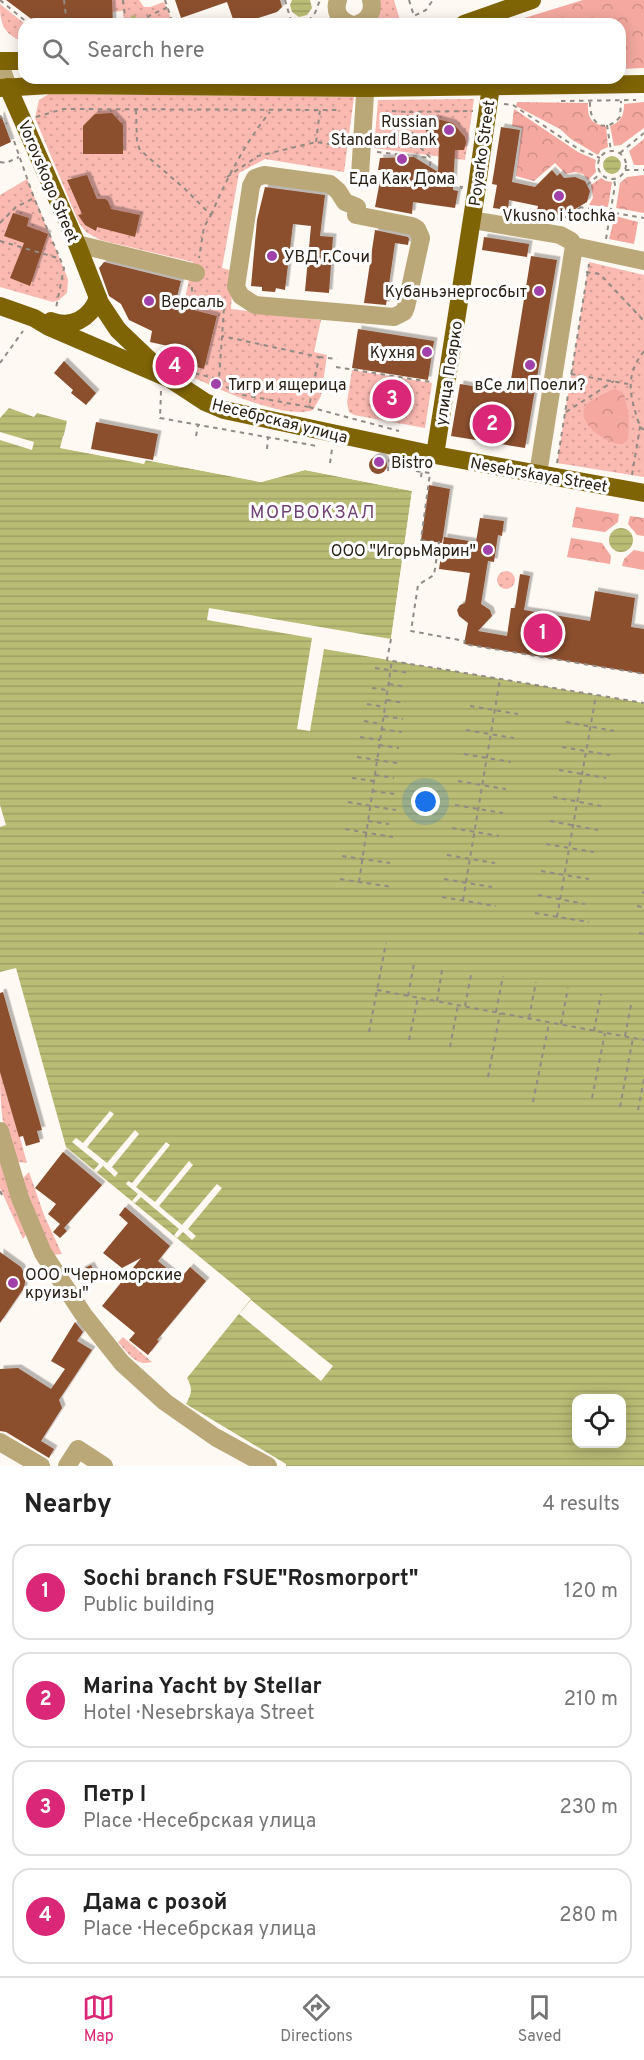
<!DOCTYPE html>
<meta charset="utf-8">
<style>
:root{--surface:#fff;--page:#f2f2f2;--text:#222;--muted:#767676;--line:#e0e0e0;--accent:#db2777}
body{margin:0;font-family:Overpass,sans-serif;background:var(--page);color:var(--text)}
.controls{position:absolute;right:18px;bottom:18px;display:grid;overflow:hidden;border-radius:12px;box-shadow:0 3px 15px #0003}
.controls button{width:54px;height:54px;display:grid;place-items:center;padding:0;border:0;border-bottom:2px solid var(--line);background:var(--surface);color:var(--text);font:30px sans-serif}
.you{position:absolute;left:426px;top:802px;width:21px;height:21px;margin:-15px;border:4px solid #fff;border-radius:50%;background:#1a73e8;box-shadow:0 0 0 9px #1a73e833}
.badge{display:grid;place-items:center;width:39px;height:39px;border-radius:50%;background:var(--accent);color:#fff;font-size:20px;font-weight:700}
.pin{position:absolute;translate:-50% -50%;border:3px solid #fff;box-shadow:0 2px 6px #0006}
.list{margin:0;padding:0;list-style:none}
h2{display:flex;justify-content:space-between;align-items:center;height:78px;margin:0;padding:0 24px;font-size:26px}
h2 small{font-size:20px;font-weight:400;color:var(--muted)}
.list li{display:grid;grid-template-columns:39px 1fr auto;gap:18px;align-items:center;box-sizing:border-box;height:96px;margin:0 12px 12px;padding:0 12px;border:2px solid var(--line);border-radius:18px}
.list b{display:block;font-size:22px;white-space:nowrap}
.list p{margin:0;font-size:20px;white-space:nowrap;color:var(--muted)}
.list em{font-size:20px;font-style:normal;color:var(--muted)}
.icon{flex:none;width:33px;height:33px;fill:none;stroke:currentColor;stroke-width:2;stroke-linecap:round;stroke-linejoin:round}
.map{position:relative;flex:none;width:644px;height:1466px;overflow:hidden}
.search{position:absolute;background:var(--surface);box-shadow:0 3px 15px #0003;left:18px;right:18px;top:18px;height:66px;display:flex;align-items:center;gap:15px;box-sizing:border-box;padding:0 21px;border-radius:18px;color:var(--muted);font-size:22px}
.sheet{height:510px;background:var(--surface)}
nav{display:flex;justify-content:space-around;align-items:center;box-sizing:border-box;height:84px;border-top:2px solid var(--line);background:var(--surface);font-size:16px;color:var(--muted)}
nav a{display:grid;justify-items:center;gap:3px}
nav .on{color:var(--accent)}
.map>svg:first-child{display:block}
</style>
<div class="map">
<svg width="644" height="1466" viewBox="0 0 644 1466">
<defs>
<pattern id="grass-dots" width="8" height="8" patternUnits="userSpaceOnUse" patternTransform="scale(1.5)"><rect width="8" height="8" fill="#fabab2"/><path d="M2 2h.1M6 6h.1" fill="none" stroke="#d6a098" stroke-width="1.8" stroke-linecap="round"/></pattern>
<pattern id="forest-crowns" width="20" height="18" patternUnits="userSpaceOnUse" patternTransform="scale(1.5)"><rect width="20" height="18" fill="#f4a89f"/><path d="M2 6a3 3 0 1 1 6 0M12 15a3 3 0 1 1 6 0" fill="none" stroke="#d19088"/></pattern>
<pattern id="water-rules" width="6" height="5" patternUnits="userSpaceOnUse" patternTransform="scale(1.5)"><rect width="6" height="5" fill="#b9bc75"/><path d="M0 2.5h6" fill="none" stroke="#9fa164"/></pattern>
<filter id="shadow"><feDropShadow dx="3.5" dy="-3.5" stdDeviation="0" flood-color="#0004"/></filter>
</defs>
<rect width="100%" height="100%" fill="#fff9f4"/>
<g fill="url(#grass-dots)">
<path d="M117,0H139L144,7H150L164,2L173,23L124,24L123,11L73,15L74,3Z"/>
<path d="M372,0H394L401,24H376L377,17Z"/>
<path d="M0,4L25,24L24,42C3,34 0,24 0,4Z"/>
<path d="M49,94L354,97L344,172L265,159L239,173L222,268L233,271L231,309L321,320L314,352L327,355L321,396L313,410C279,422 196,378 163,363L179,367L180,363L204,369L217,316L183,307L193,262L100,240L86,232L79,223L35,118L39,100Z"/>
<path d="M474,99L465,160L374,148L378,100Z"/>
<path d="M27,179L68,279L67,293L59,300L53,302L0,287V195Z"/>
<path d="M589,262L644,275V477L557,463Z"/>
<path d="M352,370L432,383L425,428L354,415L349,412L347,402Z"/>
<circle cx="506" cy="580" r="9"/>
<path d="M0,1065L27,1163L17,1162C0,1138 0,1095 0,1065Z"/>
<path d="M0,1151L28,1232L23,1239L0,1188Z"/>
<path d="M29,1172L44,1215L62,1254L52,1255L22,1179Z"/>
<path d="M123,1337L152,1362C136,1367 128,1353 118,1342Z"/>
</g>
<g fill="url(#forest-crowns)">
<path d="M583,0H644V68L620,69V24H514L521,19Z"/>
<path d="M517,102L588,103C587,116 591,125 606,126L608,147L601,150L598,155L571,139L560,129L516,106Z"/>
<path d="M644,102V128L621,145L614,146L610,126C621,122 624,116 624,104Z"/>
<path d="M514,109L578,152L596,160L595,166L596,172L588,180L583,174L575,172L566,174L555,163L534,181L516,176L522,128L512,126Z"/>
<path d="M644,139V165H634L629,151Z"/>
<path d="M644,175V213L616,208L620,183L627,177Z"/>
<path d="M601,178L606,181L612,182L608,207L589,205L593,198L591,185Z"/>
<path d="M615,216L638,222L634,244L609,239Z"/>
<path d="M616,389L624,394L629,416L628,440L623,444C609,445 579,426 584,409C586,402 609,390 616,389Z"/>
<path d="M576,507L619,514L618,522L605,532L572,527Z"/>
<path d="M630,516L644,518V536L637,535L628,524Z"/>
<path d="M571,538L602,543L611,556L610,564L567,557Z"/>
<path d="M634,550L644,552V570L622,566L624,559Z"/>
</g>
<g fill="url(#water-rules)" fill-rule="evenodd">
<path d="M310,0L312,8L307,15L299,17L292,12L290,5L292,0Z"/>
<circle cx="612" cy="165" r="9"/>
<path d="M383,390L395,392L391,407L375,402L378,392L382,393Z"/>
<path d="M9,408L34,417L37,413L67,421L61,448L144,463L145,460L261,482L305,470L412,491L388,660L644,703V1466H286V1464L186,1404C192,1393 193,1389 187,1378L251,1299L66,1147L16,968L0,972V827L6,825L0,805V418ZM576,1398H622V1444H576Z"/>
<circle cx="621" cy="540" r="12"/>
</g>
<g fill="#fff9f4">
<path d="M0,432L34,442L32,450L0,440Z"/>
<path d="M63,436H66L64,445L142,460L146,457L260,479L305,467L413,489L415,492L391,657L644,700V703L324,649L310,731L297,729L312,638L207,620L209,608L391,639L412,491L305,470L261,482L146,460L144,464L60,448Z"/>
<path d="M110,1111L114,1114L87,1147L107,1163L135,1130L139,1134L112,1167L118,1173L115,1177L103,1166L97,1172L94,1170L99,1164L72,1142L76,1138L83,1143Z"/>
<path d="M166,1142L170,1145L136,1187L155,1202L189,1161L193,1165L159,1206L182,1225L217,1184L222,1188L188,1229L196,1236L192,1240L183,1232L177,1238L174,1235L179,1229L141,1197L135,1203L132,1201L138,1194L126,1184L128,1181L132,1183Z"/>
<path d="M251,1300L333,1366L321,1381L239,1314Z"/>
</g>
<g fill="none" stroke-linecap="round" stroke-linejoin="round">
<path stroke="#b9bc75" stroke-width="4" d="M133,17L136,20L153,21"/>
</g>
<g fill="#8b4f2f" filter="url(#shadow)">
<path d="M6,0H112L113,24H38Z"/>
<path d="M175,0H280L282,7L277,12L240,24L233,19L227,2L181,18Z"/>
<path d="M112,113L123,125V154H83V126L95,114Z"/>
<path d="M1,115L11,142L0,147V116Z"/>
<path d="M434,118L453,123L465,137L466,143L464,150H455L453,190L458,191L455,208L413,202L412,214L375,207L382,170H378L380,158L414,157L438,172L439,143L432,141L423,126Z"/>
<path d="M501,127L520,130L512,182L535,187L552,170L557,176L560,173L564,178L575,177L585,181L590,191L587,202L554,222L536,217L538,206L509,200L508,210L493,208L497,185L492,184Z"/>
<path d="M87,175L97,199H105L108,201L111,209L140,215L135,237L97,227L96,231L85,225L78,215L82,214L67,180Z"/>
<path d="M265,187L325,195L320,236L333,237L329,293L305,291L311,226L293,224L285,290L276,288L275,292L262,291V287L251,286L257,220Z"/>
<path d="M13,213L29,218L27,226L48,234L30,286L10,278L24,243L4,236Z"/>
<path d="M375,230L408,237L409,239L408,245L395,243L386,305L364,303Z"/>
<path d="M484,237L529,244L527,257L482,250Z"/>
<path d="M531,256L557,260L525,448L451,436L460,384L509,392Z"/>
<path d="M104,262L181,281L175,305L217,316L204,369L180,363L179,367L170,365L164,359L168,346L150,342L152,331L129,320L121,304L109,296L99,268Z"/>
<path d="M358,329L434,341L428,380L352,368Z"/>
<path d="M64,361L96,393L86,405L71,393L73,390L54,373Z"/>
<path d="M96,422L158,434L153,460L91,449Z"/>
<circle cx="378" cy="465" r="9"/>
<path d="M429,485L450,489L442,543L421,540Z"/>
<path d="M480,518L504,521L502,536L498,535L494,562L488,561L481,604L490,610L492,616L478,631L507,636L511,608H515L520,574L530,576L524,610L590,621L595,591L635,598L631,627L644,629V674L464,644L468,623L459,616L457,610L460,605L465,603L470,573L439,569L444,537L476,542Z"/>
<path d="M3,992L42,1130L37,1131L40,1142L26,1146L23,1136L19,1137L0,1072V993Z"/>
<path d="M63,1152L102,1185L64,1228L67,1231L60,1238L53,1232L60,1224L48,1214L56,1204L35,1188Z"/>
<path d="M125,1207L170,1246L158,1261L180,1279L190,1267L206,1281L157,1340L159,1341L148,1355L129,1340L135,1333L102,1306L141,1258L122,1268L103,1253L128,1223L119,1215Z"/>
<path d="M0,1252L21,1267L26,1277L24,1288L0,1323Z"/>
<path d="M91,1265L99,1280L89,1285L81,1270Z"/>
<path d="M75,1322L83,1332L77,1341L92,1350L59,1400L62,1408L41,1441L54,1449L49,1458L6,1432L0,1431V1369L18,1368L51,1389L65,1369L51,1361Z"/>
</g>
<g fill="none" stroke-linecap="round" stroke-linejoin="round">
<g stroke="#928b83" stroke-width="2" stroke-dasharray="4.5 4.5" stroke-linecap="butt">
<path d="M0,0L29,24"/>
<path d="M64,0L67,24"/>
<path d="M123,0L126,24"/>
<path d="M165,0L173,24"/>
<path d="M285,0L292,24"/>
<path d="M409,0L414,16L426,10L433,0"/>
<path d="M141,24L149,16L168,7"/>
<path d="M301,24H306L315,13L320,0"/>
<path d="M561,101L636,100"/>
<path d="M590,102C589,123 604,135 620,117L621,101"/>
<path d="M504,104L513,105L580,150L600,158"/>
<path d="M136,110L137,143L140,150L185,189L211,215L204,227L199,258"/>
<path d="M392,111L407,112"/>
<path d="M0,116L7,124"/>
<path d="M36,117L63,109L338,110"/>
<path d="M607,125L611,151"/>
<path d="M14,141L34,198L64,268L56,308"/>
<path d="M316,142L320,110"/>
<circle cx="612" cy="165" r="14"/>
<path d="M377,152L431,158"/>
<path d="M620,153L644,133"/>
<path d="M0,162L6,163L19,157"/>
<path d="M625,170H644"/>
<path d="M227,177L258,156L316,142L347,147"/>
<path d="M587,185L601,173"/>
<path d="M461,189L462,187L427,182L431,158C413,142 412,134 407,112L473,111"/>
<path d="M579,207L644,218"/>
<path d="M211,215C227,178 245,143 270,112"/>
<path d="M562,219L580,208"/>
<path d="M0,223L16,207L34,198"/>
<path d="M606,239L615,185L614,179"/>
<path d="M0,241L58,258"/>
<path d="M586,272L600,274L644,321"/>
<path d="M192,287V296L197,301L224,308L219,379L224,386L243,395L309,407L319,357L222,336"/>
<path d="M644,351C623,378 631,398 640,427L644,430"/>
<path d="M319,357L337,359"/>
<path d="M0,363L23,331"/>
<path d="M336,367L431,382"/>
<path d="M186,371L218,379"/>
<path d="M571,374L628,384"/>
<path d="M522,389L521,391L536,394"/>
<path d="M161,391L160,418L317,446"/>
<path d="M309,407L399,431"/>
<path d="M566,412L614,381"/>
<path d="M196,436L198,425"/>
<path d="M267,449L268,438"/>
<path d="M330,463L332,449"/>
<path d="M557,463L589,264"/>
<path d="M388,471L389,459"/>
<path d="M416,471L430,473L421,540L439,542L434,575L418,585L411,631L465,641L464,644L644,674"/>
<path d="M632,475L640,427L644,424"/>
<path d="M421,477L422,470"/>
<path d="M391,639L387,660L644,703"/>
<path d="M375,668L410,673"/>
<path d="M389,684L407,687"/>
<path d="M372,688L387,690"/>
<path d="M387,700L405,703"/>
<path d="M367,704L385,707"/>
<path d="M470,706L518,714"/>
<path d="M384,716L403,719"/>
<path d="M364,721L382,724"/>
<path d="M566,722L614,731"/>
<path d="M381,729L402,732"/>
<path d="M466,730L514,738"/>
<path d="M360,737L380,740"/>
<path d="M379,745L399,748"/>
<path d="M562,747L610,755"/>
<path d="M464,754L511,762"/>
<path d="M357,757L397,763"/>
<path d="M559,770L606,778"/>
<path d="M375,775L394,778"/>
<path d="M352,778L374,781"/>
<path d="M458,781L506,789"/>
<path d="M372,791L395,794"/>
<path d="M553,797L601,806"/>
<path d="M348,802L396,810"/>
<path d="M455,805L503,813"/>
<path d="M368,821L389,824"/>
<path d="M550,821L598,830"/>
<path d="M452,828L499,836"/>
<path d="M345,829L393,837"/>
<path d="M546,844L594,852"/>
<path d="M447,855L495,863"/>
<path d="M342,856L390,863"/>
<path d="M541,871L589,879"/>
<path d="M340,879L392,887"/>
<path d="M444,879L492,887"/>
<path d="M359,882L392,660"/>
<path d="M642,892L644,893"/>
<path d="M538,895L585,904"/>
<path d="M442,897L496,906"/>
<path d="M463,900L500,679"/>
<path d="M637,906L644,907"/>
<path d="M535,913L589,922"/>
<path d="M557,917L596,695"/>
<path d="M639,933L644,934"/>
<path d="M377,990L644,1040"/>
<path d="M408,996L414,964"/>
<path d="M437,1001L442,970"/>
<path d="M465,1006L471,975"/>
<path d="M496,1012L503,976"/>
<path d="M529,1018L536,982"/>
<path d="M561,1024L568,988"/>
<path d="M594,1031L601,994"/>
<path d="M369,1032L386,943"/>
<path d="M625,1036L631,1005"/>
<path d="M409,1040L418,997"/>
<path d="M450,1047L458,1005"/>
<path d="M488,1077L500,1013"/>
<path d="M592,1098L605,1033"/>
<path d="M533,1102L549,1023"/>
<path d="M620,1107L633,1038"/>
<path d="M638,1110L644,1079"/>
<path d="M0,1191L4,1199"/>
</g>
<g stroke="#bba878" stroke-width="18">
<path d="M338,0C334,11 339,20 350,24"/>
<path d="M358,24C369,20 374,11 371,0"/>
<path d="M0,64L8,87"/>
<path d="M360,175L366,78"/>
<path d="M356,215L412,226L417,229L421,238L406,307L404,312L394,317L255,305L241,296L236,287L251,186L255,178L264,175L330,184L338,191L345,202L357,207"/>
<path d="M472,220L560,235L571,241L574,246L644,261"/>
<path d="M77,244L196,273"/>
<path d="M538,474L574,246"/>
<path d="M0,1131L20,1198L43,1253L83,1314L122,1363L165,1402L215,1437L268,1466"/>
<path d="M0,1442L41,1466"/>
<path d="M67,1466L78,1449L104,1466"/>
</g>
<g stroke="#7f6405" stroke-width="18">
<path d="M464,24L532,0"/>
<path d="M0,61H24"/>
<path d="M8,87L77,244L100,303L118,330L160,370"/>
<path d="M0,88L50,85L366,88L644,84"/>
<path d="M0,306L34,318L49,327L170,379L205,402L224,410L435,455L644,493"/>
<path d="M51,321C71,329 90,319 98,298"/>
<path d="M435,455L476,193L491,86L490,78"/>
</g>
</g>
<g fill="#a142ab" stroke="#fff" stroke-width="2">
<circle cx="449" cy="130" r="6"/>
<circle cx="402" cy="159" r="6"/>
<circle cx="559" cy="196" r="6"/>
<circle cx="272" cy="256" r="6"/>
<circle cx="539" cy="291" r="6"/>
<circle cx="149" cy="301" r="6"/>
<circle cx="427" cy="352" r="6"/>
<circle cx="530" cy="365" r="6"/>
<circle cx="216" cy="384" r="6"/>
<circle cx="379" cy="462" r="6"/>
<circle cx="488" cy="550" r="6"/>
<circle cx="13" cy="1283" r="6"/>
</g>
<g text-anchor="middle" stroke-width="6" stroke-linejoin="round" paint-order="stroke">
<g font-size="16" fill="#292015" stroke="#fff" text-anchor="start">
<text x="437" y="127" text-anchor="end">Russian<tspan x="437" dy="18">Standard Bank</tspan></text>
<text x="402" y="184" text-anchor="middle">Еда Как Дома</text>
<text x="559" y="221" text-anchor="middle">Vkusno i tochka</text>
<text x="284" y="262">УВД г.Сочи</text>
<text x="527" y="297" text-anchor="end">Кубаньэнергосбыт</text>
<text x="161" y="307">Версаль</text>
<text x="415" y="358" text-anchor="end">Кухня</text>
<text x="228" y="390">Тигр и ящерица</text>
<text x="530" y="390" text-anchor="middle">вСе ли Поели?</text>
<text x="391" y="468">Bistro</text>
<text x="476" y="556" text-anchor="end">ООО "ИгорьМарин"</text>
<text x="25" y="1280">ООО "Черноморские<tspan x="25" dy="18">круизы"</tspan></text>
</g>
<g font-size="16" fill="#292015" stroke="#fff">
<text transform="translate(481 153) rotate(-82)" y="6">Poyarko Street</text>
<text transform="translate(49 181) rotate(67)" y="6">Vorovskogo Street</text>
<text transform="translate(448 373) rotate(-81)" y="6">улица Поярко</text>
<text transform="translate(280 420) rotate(14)" y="6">Несебрская улица</text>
<text transform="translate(539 474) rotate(10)" y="6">Nesebrskaya Street</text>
</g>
<g font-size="18" letter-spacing="1.5" fill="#714175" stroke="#fff">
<text x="313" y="518">МОРВОКЗАЛ</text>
</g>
</g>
</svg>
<div class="controls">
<button><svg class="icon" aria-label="locate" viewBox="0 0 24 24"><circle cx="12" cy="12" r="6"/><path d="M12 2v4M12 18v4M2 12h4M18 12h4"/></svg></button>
</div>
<div class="you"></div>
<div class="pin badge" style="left:543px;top:633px">1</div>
<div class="pin badge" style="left:492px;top:424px">2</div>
<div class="pin badge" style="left:392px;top:399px">3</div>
<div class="pin badge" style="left:175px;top:366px">4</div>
<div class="search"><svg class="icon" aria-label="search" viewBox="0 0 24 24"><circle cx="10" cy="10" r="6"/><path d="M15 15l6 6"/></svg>Search here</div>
</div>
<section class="sheet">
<h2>Nearby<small>4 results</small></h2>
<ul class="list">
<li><span class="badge">1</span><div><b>Sochi branch FSUE&quot;Rosmorport&quot;</b><p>Public building</p></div><em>120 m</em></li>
<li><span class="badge">2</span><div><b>Marina Yacht by Stellar</b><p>Hotel · Nesebrskaya Street</p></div><em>210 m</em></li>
<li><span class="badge">3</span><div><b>Петр I</b><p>Place · Несебрская улица</p></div><em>230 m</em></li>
<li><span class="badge">4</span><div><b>Дама с розой</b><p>Place · Несебрская улица</p></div><em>280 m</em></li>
</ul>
</section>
<nav>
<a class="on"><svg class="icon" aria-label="map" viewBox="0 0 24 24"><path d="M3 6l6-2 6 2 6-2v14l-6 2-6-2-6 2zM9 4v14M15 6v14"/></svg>Map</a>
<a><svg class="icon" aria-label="directions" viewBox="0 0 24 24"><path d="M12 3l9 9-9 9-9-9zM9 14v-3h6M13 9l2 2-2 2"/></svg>Directions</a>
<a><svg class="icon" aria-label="saved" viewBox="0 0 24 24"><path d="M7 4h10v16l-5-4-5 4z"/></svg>Saved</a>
</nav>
